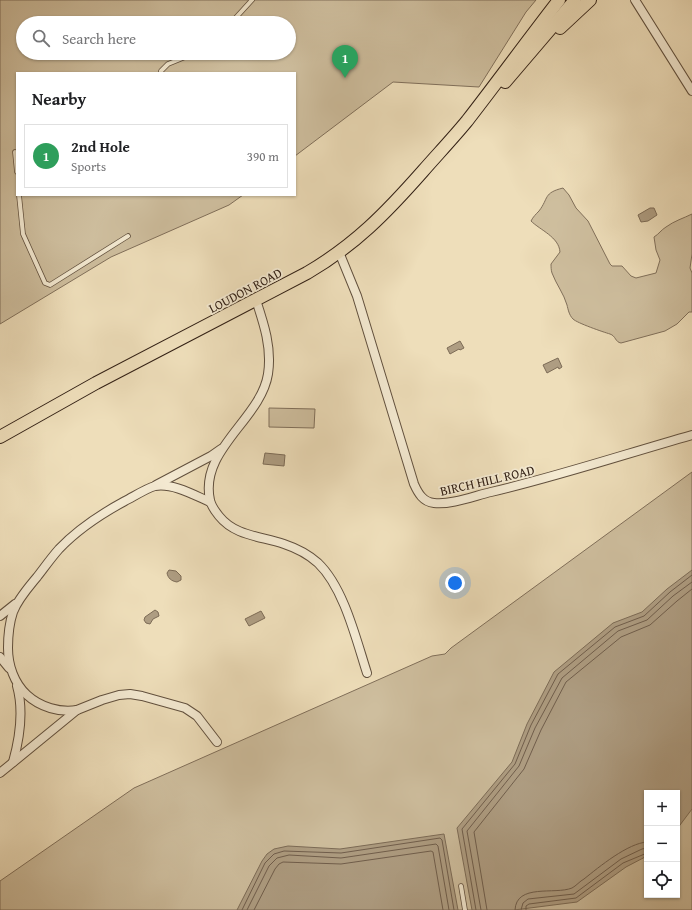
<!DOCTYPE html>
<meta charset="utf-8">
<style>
:root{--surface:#fff;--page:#f2f2f2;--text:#202124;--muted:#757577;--line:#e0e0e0;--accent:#0b8043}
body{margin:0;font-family:"Gentium Book Plus",serif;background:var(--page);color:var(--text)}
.controls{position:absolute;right:12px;bottom:12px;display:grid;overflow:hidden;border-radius:0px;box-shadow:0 1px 3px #0004}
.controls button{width:36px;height:36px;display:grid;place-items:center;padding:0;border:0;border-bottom:1px solid var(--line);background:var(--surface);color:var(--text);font:20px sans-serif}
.you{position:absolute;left:455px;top:583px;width:14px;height:14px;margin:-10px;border:3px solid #fff;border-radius:50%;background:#1a73e8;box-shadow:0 0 0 6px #1a73e833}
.badge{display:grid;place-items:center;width:26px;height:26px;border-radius:50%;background:var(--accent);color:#fff;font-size:13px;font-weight:700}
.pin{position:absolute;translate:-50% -33px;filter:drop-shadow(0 1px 2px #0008)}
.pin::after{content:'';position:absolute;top:21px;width:14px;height:12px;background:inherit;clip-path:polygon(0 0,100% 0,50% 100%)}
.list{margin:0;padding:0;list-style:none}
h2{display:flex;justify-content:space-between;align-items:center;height:52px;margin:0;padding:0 16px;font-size:17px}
h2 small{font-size:13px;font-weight:400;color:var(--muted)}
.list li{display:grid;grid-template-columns:26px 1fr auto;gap:12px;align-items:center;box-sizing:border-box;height:64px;margin:0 8px 8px;padding:0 8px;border:1px solid var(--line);border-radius:0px}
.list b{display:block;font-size:15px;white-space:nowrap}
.list p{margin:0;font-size:13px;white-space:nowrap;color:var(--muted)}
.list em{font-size:13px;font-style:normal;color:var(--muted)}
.icon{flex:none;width:22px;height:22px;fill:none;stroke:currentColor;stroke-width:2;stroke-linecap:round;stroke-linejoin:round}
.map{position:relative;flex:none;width:692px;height:910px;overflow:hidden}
.search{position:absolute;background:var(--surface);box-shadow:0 1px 3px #0004;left:16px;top:16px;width:280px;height:44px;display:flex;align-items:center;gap:10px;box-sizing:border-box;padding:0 14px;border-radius:22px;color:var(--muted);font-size:15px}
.panel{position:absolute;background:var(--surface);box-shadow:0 1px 3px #0004;left:16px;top:72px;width:280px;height:124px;border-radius:0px}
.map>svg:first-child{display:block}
</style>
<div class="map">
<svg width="692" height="910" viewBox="0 0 692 910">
<rect width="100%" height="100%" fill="#eedeba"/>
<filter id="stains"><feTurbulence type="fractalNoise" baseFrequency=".005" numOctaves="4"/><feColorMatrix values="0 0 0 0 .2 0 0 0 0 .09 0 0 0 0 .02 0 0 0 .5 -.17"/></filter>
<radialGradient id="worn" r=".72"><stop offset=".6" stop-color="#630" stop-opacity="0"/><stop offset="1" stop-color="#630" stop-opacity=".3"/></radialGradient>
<g fill="#cebe9e" stroke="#806f5a" fill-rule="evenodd">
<path d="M0,0H536L526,12L479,87L393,82L295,156V73H17V195H243L229,205L111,257L0,324ZM23,23H289V53H23Z"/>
<path d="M563,188L569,195L576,208L588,221L610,264L612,266H622L631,276L636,278L656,273L660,260L656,250L654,237C659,234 661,230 666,227C674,221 684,218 692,214V254L690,268L692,273V312H689L677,324L665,331L621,343C615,342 616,336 610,334C603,332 577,323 573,319C569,315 568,309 567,305C564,294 556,284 552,273C551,270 551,267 551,264L560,252C559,237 540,230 531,221C533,217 536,214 539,211C549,198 543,193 563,188Z"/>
<path d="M269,408L315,409L314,428L269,427Z"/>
<path d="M692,472V910H0V881L134,788L432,656L445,654L451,648ZM647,793H677V895H647Z"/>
</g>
<g fill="#ae9d82" stroke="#7c6b56">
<path d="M650,208H654L657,215L648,221L641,222L638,215Z"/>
<path d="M460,341L464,348L460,350L459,349L450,354L447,348Z"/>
<path d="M558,358L562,367L559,369L558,367L547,373L543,365Z"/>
<path d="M265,453L285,455L284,466L263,464Z"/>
<path d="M169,570L176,571L181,576V580L177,582C171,581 168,578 167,573Z"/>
<path d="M692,570V809L677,829V793H647V856L626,867L577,902L514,910H472L457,828L512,762L527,724L554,672L613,623L642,612L667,589Z"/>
<path d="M155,610L158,612L159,616L153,619L150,624L146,623L144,620L145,617Z"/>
<path d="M261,611L265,618L249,626L245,619Z"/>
<path d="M444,834L458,910H237L262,861L267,854L274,849L288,846L340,849Z"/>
</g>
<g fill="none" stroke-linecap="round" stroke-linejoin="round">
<g stroke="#705e4c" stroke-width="1">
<path d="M242,910L265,863L274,854L284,851L341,853L440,838L442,840L454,910"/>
<path d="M247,910L269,866L277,858L289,855L341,858L436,844L438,846L449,910"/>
<path d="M254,910L275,869L279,864L283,862L341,864L431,851L433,852L443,910"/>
<path d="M476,910L462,829L515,764L531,725L558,674L615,627L644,616L670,592L692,575"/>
<path d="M481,910L467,831L519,766L535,728L562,678L618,631L647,620L673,596L692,582"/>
<path d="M487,910L474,832L524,769L541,730L566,682L621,637L650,625L677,601L692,589"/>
<path d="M515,910C516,883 555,895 572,888C576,886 580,881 584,879C599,867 628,843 647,842"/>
<path d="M521,910L523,903L528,899L574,894L621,859L642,849L647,848"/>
<path d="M526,910V906L529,904L576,898L623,863L647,853"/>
</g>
<defs>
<g id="service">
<path d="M231,23L252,0"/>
<path d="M161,73V71L168,64L195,53"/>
<path d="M15,152L17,172"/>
<path d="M19,195L23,234L45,283L50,285L128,236"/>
<path d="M461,886L465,910"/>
</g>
<g id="minor">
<path d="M635,0L692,91"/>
<path d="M339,252L357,296L414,484C418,493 423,502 434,503C451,505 474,496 491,492C559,476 625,454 692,435"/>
<path d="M256,300C264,324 272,348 268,374C261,419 199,450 210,500C211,506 215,511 219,516C235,536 260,536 284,544C296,548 308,554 318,563C344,588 356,639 367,673"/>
<path d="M156,485L211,456L221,449"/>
<path d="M0,616L15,604"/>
<path d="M0,657L9,668"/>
<path d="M77,710C60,713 40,707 27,695C14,683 8,665 8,648C8,636 9,624 13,612C18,599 28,588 37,577C44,568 51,558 59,549C78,529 101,514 125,501C133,497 147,488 155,486C173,483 194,495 210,502"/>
<path d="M13,762C20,737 24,711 17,686"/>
<path d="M0,773L77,710L102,700L119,695L130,694L142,696L185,708L197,716L217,742"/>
</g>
<g id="primary">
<path d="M560,28L590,0"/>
<path d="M505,82L575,0"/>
<path d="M0,437L96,383L307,273C355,245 386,213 423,171C437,155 453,138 467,121C498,81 528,40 559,0"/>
</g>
</defs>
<use href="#service" stroke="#61503e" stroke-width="5.5"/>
<use href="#minor" stroke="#61503e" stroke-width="10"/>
<use href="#primary" stroke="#322015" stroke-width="14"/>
<use href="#service" stroke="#f4ead2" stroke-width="4"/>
<use href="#minor" stroke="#f4ead2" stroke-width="8"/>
<use href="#primary" stroke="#eedeba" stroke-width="12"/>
</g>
<g text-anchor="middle" stroke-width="3.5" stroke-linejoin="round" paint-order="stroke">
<g font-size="13" fill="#322015" stroke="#f4ead2">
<text transform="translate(245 290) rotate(-28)" y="5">LOUDON ROAD</text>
<text transform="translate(487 480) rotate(-13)" y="5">BIRCH HILL ROAD</text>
</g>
</g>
<rect width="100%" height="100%" filter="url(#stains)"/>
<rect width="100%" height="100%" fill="url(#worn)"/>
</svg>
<div class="controls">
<button>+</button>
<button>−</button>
<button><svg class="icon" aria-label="locate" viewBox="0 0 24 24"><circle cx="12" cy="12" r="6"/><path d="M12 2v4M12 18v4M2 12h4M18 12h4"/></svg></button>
</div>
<div class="you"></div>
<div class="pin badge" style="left:345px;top:78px;background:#2e9e5b">1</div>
<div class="search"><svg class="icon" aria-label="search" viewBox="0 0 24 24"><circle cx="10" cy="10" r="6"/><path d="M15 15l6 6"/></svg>Search here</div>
<section class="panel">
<h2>Nearby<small></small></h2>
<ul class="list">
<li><span class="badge" style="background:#2e9e5b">1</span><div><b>2nd Hole</b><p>Sports</p></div><em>390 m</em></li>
</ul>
</section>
</div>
